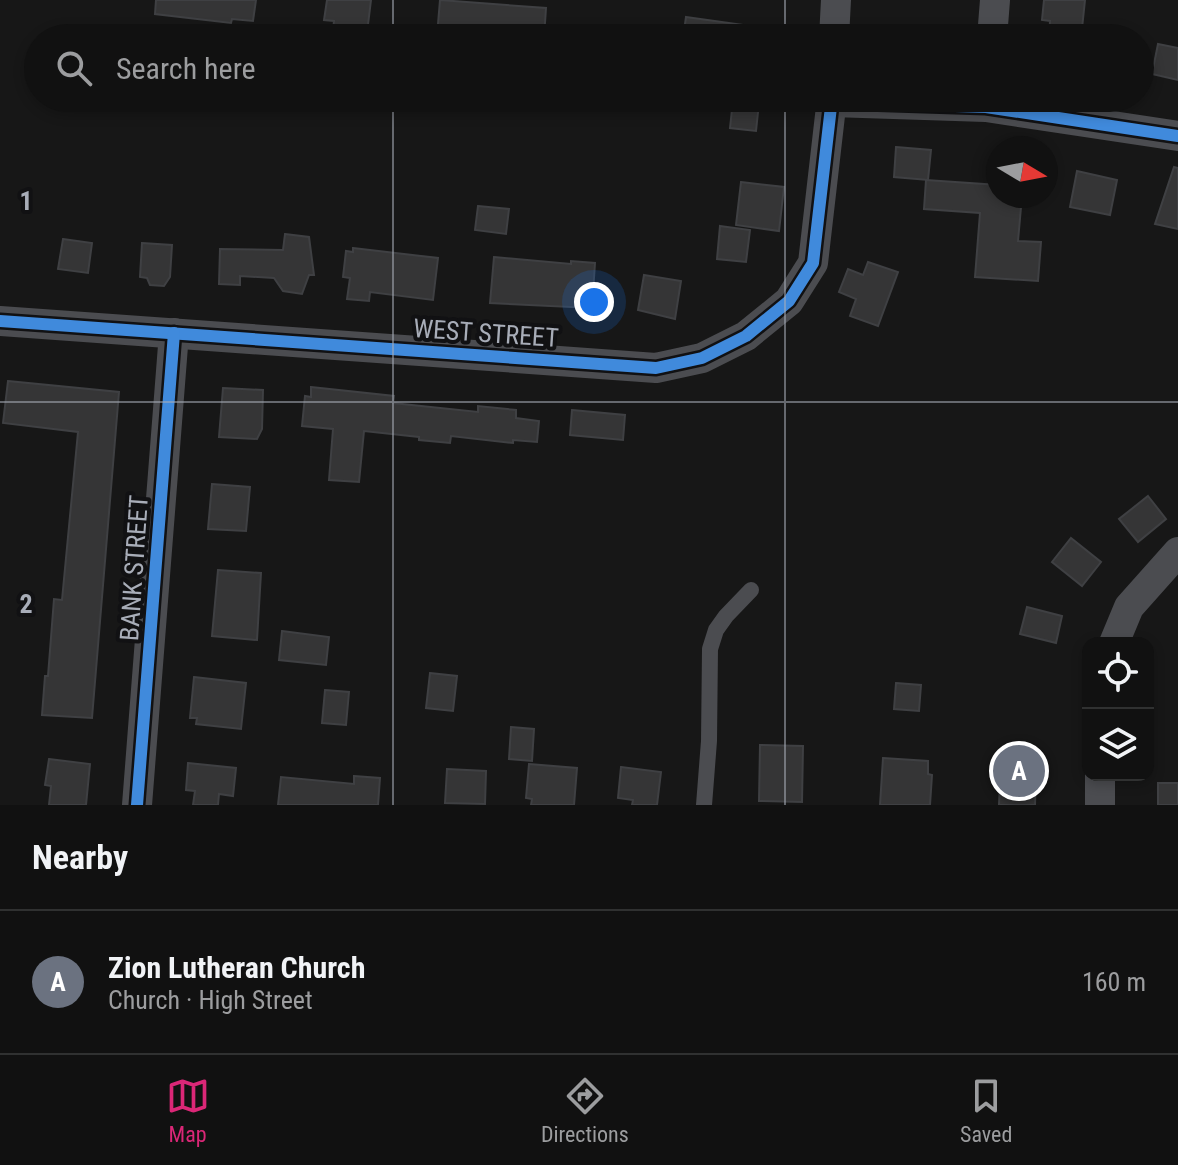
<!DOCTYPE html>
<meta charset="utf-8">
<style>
:root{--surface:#111;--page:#1a1a1a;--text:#f1f3f6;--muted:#9c9d9f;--line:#303131;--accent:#db2777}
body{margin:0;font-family:"Roboto Condensed",sans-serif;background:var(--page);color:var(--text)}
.controls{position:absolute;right:24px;bottom:24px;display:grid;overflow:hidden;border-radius:16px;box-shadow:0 4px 12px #0003}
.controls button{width:72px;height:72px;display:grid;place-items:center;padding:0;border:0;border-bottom:2px solid var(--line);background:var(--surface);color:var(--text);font:40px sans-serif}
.compass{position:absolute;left:986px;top:136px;width:72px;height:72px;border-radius:50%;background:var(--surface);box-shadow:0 4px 12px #0003;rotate:100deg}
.you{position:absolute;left:594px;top:302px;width:28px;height:28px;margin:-20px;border:6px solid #fff;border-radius:50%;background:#1a73e8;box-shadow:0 0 0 12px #1a73e833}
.badge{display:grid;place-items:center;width:52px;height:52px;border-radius:50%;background:var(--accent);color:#fff;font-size:26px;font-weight:700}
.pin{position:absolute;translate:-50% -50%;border:4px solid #fff;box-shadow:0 2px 8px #0006}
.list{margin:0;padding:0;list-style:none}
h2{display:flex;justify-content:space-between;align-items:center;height:104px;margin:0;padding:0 32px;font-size:34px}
h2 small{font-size:26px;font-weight:400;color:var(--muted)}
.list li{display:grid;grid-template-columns:52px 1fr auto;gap:24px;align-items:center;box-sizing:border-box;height:144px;padding:0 32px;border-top:2px solid var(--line)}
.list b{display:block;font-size:30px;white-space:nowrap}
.list p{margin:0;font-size:26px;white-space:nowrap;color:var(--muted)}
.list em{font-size:26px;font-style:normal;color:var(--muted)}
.icon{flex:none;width:44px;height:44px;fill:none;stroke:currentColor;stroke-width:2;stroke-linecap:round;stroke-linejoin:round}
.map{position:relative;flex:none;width:1178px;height:805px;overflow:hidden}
.search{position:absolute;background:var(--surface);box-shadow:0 4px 12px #0003;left:24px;right:24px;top:24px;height:88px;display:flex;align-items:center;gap:20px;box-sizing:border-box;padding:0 28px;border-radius:44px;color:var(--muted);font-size:30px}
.sheet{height:248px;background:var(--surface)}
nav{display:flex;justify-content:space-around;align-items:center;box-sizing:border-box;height:112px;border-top:2px solid var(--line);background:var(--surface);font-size:22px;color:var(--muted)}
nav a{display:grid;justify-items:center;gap:4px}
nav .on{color:var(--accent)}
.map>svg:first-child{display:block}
</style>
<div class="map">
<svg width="1178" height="805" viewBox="0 0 1178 805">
<rect width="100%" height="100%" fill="#171717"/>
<g fill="#353536" stroke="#3f4043" stroke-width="2">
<path d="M156,0H256L253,21L232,19L231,23L155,14Z"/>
<path d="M327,0H371L367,33L333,29L334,21L324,20Z"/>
<path d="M440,0L546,8L544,38L437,36Z"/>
<path d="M1044,0H1085L1081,38H1049L1050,21L1042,20Z"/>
<path d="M686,17L744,25L743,38H683Z"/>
<path d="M1158,44L1178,48V80L1152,74Z"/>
<path d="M733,100L759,103L756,131L730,128Z"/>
<path d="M896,147L931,150L928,180L894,177Z"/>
<path d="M1174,167L1178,168V229L1155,224Z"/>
<path d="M1077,171L1117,180L1110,215L1070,207Z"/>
<path d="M926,180L998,185V196H1022L1018,241L1041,242L1038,281L975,277L980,213L924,209Z"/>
<path d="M741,182L784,187L779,231L736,225Z"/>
<path d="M478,206L509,209L506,234L475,230Z"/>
<path d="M720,226L750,230L746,262L717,259Z"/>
<path d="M285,234L309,237L314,275H309L302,294L283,291L274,278L240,276V285L219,284L220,249L283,250Z"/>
<path d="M63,239L92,243L88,273L58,269Z"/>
<path d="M142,243L172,245L170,277L164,286L150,285L147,278L140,277Z"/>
<path d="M353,248L438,258L433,300L370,292L369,301L347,299L350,278L343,277L346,251L353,252Z"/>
<path d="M494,257L571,264V261L595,263L592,308L490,303Z"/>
<path d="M868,262L898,272L878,326L850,316L856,299L839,292L848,269L863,275Z"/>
<path d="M644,275L681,281L675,319L638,310Z"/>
<path d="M8,381L119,392L92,718L42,715L45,676H48L54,599L62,600L78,432L3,423Z"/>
<path d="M311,387L394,396L393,403L478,412V406L516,410V418L539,421L537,442L513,440V443L451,436L450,443L419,440V437L364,431L359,482L329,480L333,429L302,426L305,396L311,397Z"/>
<path d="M223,388L263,390L262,429L257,439L219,437Z"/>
<path d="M572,410L625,415L623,440L570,435Z"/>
<path d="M212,484L250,487L246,531L208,529Z"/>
<path d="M1148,496L1166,519L1138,542L1119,519Z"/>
<path d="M1071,538L1101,562L1082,586L1052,562Z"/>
<path d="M218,570L261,573L257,640L212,636Z"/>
<path d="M1027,607L1062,616L1056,643L1020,634Z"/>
<path d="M282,631L329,637L326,665L279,660Z"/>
<path d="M430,673L457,676L453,711L426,708Z"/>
<path d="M194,677L246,683L241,729L196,724L197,718H190Z"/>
<path d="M896,683L921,685L919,711L894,709Z"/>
<path d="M325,690L349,692L346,725L322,723Z"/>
<path d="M511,727L534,729L532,761L509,759Z"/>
<path d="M760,745L803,746L802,802L759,801Z"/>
<path d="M1004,748L1037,749L1035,805H999L1001,756H1004Z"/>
<path d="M883,758L928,761V774L932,775L930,805H880Z"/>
<path d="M49,759L90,764L86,805H49L51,786L45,785Z"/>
<path d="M188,763L236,768L233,796L219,794L218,805H193L195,791L186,790Z"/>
<path d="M529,764L577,768L574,805H531L532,799L526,798Z"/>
<path d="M621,767L661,772L657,805H632L633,800L618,798Z"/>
<path d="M447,769L486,771L485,804L445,803Z"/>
<path d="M354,776L380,778L378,805H278L281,777L354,784Z"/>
<rect x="1158" y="783" width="20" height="22"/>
</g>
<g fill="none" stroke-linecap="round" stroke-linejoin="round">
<path stroke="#4b4c50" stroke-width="16" d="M704,805L709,741L710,649L716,630L726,616L751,590"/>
<g stroke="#4b4c50" stroke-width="30">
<path d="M834,38L836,0"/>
<path d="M992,38L995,0"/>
<path d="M832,102L986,107L1178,136"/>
<path d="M0,321L656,368L702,358L746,336L789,301L813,263L832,98"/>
<path d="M1114,643L1129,607L1178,552"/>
<path d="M137,805L174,333"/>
<path d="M1100,805V775"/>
</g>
<defs>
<g id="cycleway">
<path d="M832,102L986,107L1178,136"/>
<path d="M0,321L656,368L702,358L746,336L789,301L813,263L832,98"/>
<path d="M137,805L174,333"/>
</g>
</defs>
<use href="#cycleway" stroke="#111113" stroke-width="17"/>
<use href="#cycleway" stroke="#408adc" stroke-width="12"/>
</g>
<path fill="none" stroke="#a8adb8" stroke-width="2" stroke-opacity="0.55" d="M393,0V38M785,0V38M393,98V805M785,98V805M0,402H1178"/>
<g text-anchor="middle" stroke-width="8" stroke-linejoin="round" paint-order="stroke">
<g font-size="26" fill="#a8adb8" stroke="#111113">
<text transform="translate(486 333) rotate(4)" y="9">WEST STREET</text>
<text transform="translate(134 568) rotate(-86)" y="9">BANK STREET</text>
</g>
</g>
<g font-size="26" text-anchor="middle" font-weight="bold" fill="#a8adb8" stroke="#111113" stroke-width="8" stroke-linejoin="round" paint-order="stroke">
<text x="26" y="210">1</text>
<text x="26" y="613">2</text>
</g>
</svg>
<div class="controls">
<button><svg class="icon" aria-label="locate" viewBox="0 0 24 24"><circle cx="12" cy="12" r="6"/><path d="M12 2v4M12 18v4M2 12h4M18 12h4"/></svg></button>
<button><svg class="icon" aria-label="layers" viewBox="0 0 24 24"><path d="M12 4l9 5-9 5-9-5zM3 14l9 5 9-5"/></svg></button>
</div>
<svg class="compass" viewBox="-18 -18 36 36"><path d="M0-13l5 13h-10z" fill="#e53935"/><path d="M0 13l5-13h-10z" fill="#9c9d9f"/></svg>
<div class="you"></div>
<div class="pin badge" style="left:1019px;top:771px;background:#6b7280">A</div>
<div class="search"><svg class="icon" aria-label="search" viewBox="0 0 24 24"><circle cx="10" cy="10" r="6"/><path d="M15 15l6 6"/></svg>Search here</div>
</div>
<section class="sheet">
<h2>Nearby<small></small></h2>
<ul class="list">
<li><span class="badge" style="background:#6b7280">A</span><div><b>Zion Lutheran Church</b><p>Church · High Street</p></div><em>160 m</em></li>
</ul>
</section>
<nav>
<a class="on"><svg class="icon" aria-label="map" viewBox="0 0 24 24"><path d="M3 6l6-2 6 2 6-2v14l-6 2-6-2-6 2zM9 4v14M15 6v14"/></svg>Map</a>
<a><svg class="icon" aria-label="directions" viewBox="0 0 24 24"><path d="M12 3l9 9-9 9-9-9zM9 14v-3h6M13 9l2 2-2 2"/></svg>Directions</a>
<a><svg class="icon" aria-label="saved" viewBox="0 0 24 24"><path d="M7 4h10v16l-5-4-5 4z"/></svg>Saved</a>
</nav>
